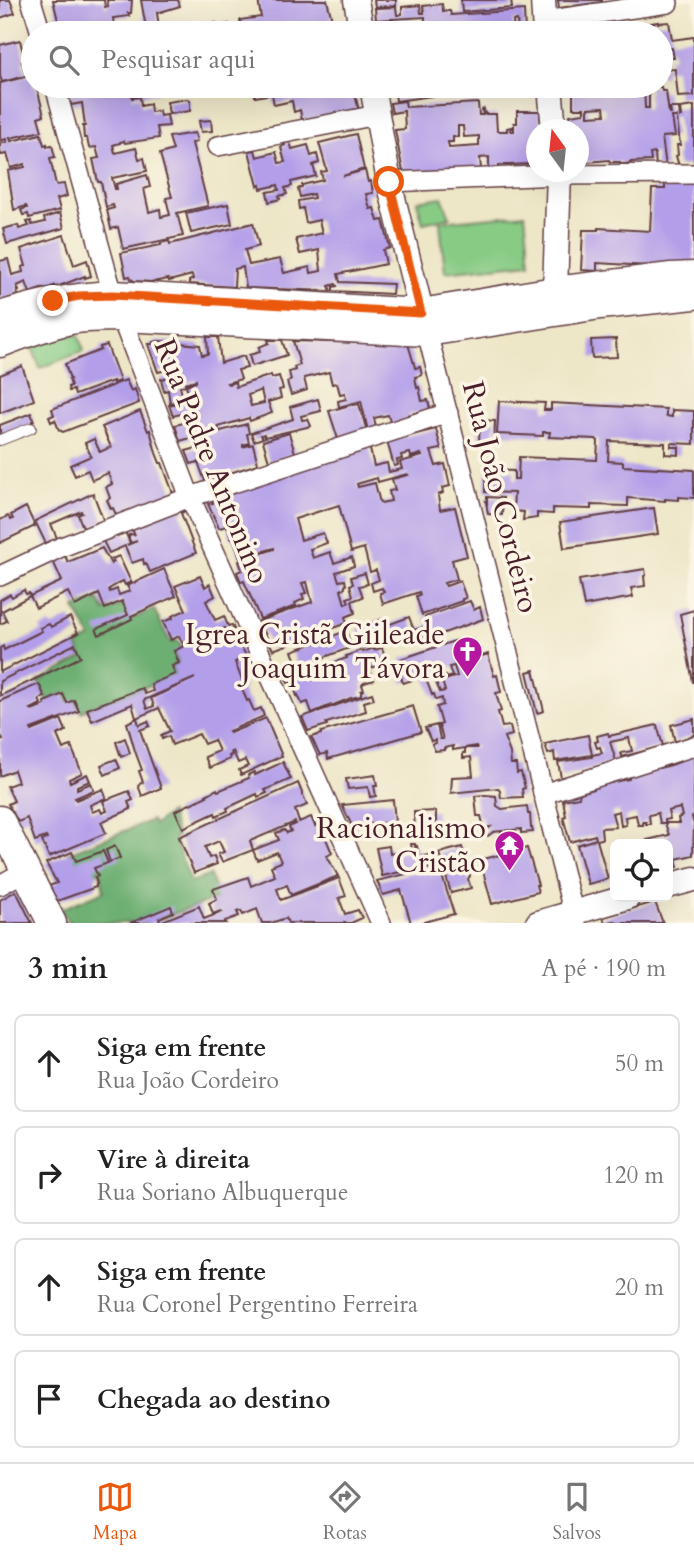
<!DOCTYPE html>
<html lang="pt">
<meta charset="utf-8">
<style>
:root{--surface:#fff;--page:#f2f2f2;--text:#222;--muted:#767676;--line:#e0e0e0;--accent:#ea580c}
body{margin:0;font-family:Cardo,serif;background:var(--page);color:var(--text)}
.controls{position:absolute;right:21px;bottom:21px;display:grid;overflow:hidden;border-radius:10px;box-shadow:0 7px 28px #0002}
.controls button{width:63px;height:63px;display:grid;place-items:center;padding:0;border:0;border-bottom:2px solid var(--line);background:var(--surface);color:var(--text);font:35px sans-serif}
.compass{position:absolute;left:526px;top:119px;width:63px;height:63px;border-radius:50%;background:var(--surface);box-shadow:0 7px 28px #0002;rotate:345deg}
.stop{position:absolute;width:21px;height:21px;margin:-16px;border:5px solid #ea580c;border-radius:50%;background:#fff}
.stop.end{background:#ea580c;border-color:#fff;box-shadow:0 2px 7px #0008}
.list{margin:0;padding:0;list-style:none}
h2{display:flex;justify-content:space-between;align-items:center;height:91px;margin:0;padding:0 28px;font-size:30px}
h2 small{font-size:23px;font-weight:400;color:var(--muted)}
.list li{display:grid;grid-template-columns:46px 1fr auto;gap:21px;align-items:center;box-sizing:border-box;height:98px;margin:0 14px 14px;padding:0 14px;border:2px solid var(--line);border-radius:10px}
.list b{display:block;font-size:26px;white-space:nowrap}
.list p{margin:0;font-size:23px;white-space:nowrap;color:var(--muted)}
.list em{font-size:23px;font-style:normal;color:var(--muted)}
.icon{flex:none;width:38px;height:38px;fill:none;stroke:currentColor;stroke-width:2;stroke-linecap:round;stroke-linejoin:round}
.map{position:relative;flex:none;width:694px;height:923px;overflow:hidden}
.search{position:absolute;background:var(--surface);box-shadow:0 7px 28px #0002;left:21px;right:21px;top:21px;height:77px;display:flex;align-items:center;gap:18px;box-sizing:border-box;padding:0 24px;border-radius:38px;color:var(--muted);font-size:26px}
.sheet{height:539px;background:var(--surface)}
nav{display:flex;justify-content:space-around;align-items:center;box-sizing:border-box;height:98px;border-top:2px solid var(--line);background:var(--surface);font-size:19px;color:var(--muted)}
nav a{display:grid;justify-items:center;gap:4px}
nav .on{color:var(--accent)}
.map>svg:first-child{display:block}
</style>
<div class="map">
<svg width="694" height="923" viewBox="0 0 694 923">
<rect width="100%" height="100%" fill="#fcf5e5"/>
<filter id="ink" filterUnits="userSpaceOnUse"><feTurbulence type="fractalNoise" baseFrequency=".0143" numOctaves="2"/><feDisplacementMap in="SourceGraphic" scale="14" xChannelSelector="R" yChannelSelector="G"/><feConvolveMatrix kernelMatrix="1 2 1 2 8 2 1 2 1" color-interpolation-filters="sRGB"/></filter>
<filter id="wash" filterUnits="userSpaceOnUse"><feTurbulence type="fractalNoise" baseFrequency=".00686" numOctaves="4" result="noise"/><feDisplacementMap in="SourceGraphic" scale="28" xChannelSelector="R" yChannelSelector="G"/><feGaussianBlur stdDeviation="1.57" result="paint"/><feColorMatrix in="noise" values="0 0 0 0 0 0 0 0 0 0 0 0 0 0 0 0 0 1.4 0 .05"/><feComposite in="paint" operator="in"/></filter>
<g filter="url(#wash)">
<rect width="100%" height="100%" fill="#ede6c7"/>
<g fill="#87cb85" stroke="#687558" stroke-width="2">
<path d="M442,197L450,217L423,223L417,201Z"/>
<path d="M525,214L530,263L445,272L440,222Z"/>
<path d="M78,334L84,351L40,368L32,347L62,336Z"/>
</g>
<g fill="#6daf72" stroke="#5c674e" stroke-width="2">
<path d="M98,599L105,611L124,604L131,619L154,609L170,642L177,640L182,648L174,652L179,663L172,666L175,676L81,712L76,700L69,703L65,693L47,701L38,682L82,658L77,645L91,638L75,608Z"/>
<path d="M170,813L177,836L174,839L191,882L210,875L219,898L148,923H69L61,909L104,891L100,871L79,879L68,853L152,820L154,825Z"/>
</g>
<g id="blocks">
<g fill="#b39ee9" fill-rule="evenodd">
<path d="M0,0H10L15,13L0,18Z"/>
<path d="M53,0H104L105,7L108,6L107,0H132L131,13H128L129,16L113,18L114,26L117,25L118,33H61Z"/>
<path d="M141,0H178L180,6L157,13L159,27L146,28Z"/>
<path d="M258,0H327L333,24L339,22L341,33H290L289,31L299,29V26L265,32L266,33H249L248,29H242L240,20L261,17Z"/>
<path d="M374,0H396V6L375,7Z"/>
<path d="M461,0H511L512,8L462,12Z"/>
<path d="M558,0H602V2L559,8Z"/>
<path d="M442,4L443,11H450L451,15L524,10L525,33H518L517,20L513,21L514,33H398V28L425,26V17L376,20L375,8L396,7L397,15H399L402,14V7L420,5L421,13H424L423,6Z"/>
<path d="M658,22V23L669,22L672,40L694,37V96L678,97L675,69L664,70L665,76H661V68L670,65L669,58H674L672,48L665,49L664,41H661V33H639L638,25Z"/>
<path d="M216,23L217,26L229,24L230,33H206L205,25Z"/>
<path d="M603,23L604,33H569V28Z"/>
<path d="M20,40L25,62H22L26,76L2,82L0,76V45Z"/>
<path d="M33,75V86L37,88L44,115L38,117L42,131L10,138L11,141L41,134L44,145L47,144V146L52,145L55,157L50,158L56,185L64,184L67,196L57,199L60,210L29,218L28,214L23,215L21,210L27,208L26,206L14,210L8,171L25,167V164L11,168L7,154L1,155L0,151V144L7,142L6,139L1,141L0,137V83Z"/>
<path d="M66,86H82L83,93L87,92L86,86H157V93L132,96V98L140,97L141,106L150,104L151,112L159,111L160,116L167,115L169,126L157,127L159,138L125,143L124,141L120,142V143L113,145L115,153L136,148L139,159L144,158L147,171L112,178L115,189H117L116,184L147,175L150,187L144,189L149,212L160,209L161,217L170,215L166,198L172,197L160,154L173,150L169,137L195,133L197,142L192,143L208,206L177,213L183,236L123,249L118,227L111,229L107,210L114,208L113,205L106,207L101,182H98L93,159L99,158L96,147L89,148L87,138H84L83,126H85L82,103L71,105Z"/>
<path d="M260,86H353L359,111L302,120L300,110L294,112L292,101L274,105L272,94L255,97L254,90L261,88Z"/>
<path d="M394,86H444L446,94L396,101Z"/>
<path d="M476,86H519L520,93L477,96Z"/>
<path d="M616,86H644L645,108H649V86L661,87L662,91H666L669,114H671L670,108H679L680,117H681L680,108L694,106V165L679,166L676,156L678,155L677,145H680L677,117H672L675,136L662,137L666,167H656L655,153L650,154L651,161L630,162V163L625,164H620V162H610L609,160L578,163V130H571L570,115L584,113V108H573V92L616,90ZM604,107L605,115L588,116V108Z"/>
<path d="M187,99L190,100V111L169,114L167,102Z"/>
<path d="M405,101L406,107L478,103L479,115H483L482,110L484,109L485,114H496L497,131H507V128L511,127V131H514V123H517V111H540L541,130H536V167L530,168L529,164L509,165H499V169H489V157L480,158L481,169L403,172L395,130L405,129L404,111L392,113L390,103ZM458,126H463L464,137L479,136V146L449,148L448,142H453V137H458Z"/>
<path d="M211,120L212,131L201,132L199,121Z"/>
<path d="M356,134L364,169L343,176L365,170L368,182L371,181L373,193L366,194L370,209L374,208L378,221L383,220L390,248L383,250L386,264L338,274L340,282L393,284L392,294L333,291V287L337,286L336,284L329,286L331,291L246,288L243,267L235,269L234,287L189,284V281L193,279L192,275L169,281L168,279L153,282L134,281L131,279L130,276L126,277L121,253L161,245V243L169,241L170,244L253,223L259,246L245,250L249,265L280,259L284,273L310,267L311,273L321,271L319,250L300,254L296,239L322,233L319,220L306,223L303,208L299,209L298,201L314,198L313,194L300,197L298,189L302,187V185L323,180L321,172L327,171L319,143Z"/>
<path d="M290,142L292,149L308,145L311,156L317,154L319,163L313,165L316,176L291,182L292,186L285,188L287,194L279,196L280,199L269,202L267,192L279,190L278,185L261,189L260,185L258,186L249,151L255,150L257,157L276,152L279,163L285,162L281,147L285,145L284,143Z"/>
<path d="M665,184H694V263L649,266L597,263V271L581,270L583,230H598V228L650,231L652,189H665Z"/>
<path d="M228,204L232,224L191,233L186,213Z"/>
<path d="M60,213L64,228L7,244L3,229L18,225L19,229L29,226L27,222L31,221L32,225L45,222L44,218Z"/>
<path d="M64,235L74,265L87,260L91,276L85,278V276L54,288V286L43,290V288L30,293L26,282L17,286L19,291H17L18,295L0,302V261L8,259L12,275L23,272L22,267L26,266L21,249Z"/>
<path d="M207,337H218L221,363L244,356L247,368L238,370L241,379L227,383L228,384L235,382L236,387L271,375L272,378L279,376L283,389L279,390L281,398L268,402L272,413L250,421L249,418L218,427L219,430L217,432L247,424L249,433L247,434L249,443L243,445V447L253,444L258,464L205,481L198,462L191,464L186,451L197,448L194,437L180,441L175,425L193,421L191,411L173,416L169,405L190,400L186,385L196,382V380L185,383L186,385L180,386L183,400L170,403L168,390L164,391L161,379L177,375L175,368L158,372L148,344H154L153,342L159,341L200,345L202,355L208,354ZM261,390L264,403L251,406L248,395Z"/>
<path d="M616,339L617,357L592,358L591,340Z"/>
<path d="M268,340H282L287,355L252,366L249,355L260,352L259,347L269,343Z"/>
<path d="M293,341L408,344L414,364L415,368L420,367L422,375L415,377L417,388L419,387L422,401L428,400L430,409L408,415L409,419L391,424L388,415L374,418L376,428L368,431L361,401L339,407L338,401L346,399L345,393L340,394L337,383L332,384L329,372L304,378L307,390L291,395L287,382L291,380L289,372L295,370L294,367L300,365Z"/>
<path d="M107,345L120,381L113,383V381L75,395L73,390L69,391L68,387L71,386L69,379H70L65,364L101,350L100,347Z"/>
<path d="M22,366L34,400L0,413V375Z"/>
<path d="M126,380L131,391L135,389L139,403L63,432L59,430L55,420L51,422L49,417L54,415L52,409Z"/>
<path d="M318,399L321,411L301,416L302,420L308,419L311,426L265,437L264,434L261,435L263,438L254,441L251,433L293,419L290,407Z"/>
<path d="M499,401L545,403L544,410H551V403L666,409V416L672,417V410L694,411V444L671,443V447H679V455L665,454V443L609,441L608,461L623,462V466L694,470V498L679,497V500L665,499V501L628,498V506L591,505V509L553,508V514L537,513V518L523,520L524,512L513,511L514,493L485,492L486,470L514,471V479H518L519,457L597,460L598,441L596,439L549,437L550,432H543V436L497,434Z"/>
<path d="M353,404L354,405L359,404L367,431L338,439L329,411Z"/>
<path d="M140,411L148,431L150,430L156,453L160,463H162L174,496L118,519L113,508L111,509L107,500L110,498L106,487L112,484L108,473L92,480L88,470L75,476L70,465L91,456L85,443L94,439L100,452L111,447L102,427Z"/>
<path d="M31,413L34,421H32L33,424L0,436V425Z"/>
<path d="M480,420L495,421L494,443L479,442Z"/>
<path d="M436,429L441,449L431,451L436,466L445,464L450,486L442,488L443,493L438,495L440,510L455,507L467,556L452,560L457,579L444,583L446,586L460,581L466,598L462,599V601L422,615L416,596L420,595L419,592L383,604L380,593L384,592L382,588L373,591L371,583L379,580L376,570L370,572L364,548L351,552L339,505L295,519L301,540L323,533L327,543L310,549L313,558L330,552L334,563L352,557L354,566L336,572L339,581L345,580L346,585L345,586V588L341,590L345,604L349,602L347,598L353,596L350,585L353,584L351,577L365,573L368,584L359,586L363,597L352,601L355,613L345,617L347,623L273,650L259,621L312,602L307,582L302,583L306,593L302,594L304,599L295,603L296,606L260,619L244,581L241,582L237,572L242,570L239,561L274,549V548L240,558L233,538L231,539L227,526L219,528L208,504L213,503L210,492L369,445L374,466L387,463L389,472L402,469L400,462L422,456L421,454L411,457L410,453L401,455L402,459L397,460L398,465L394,466L387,441ZM407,474L408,475L392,479L395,490L389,491L391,501L380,503L375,483L358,487L357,484L377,478L378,482Z"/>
<path d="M289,433L295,453L269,461L263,441Z"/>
<path d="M93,493L104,522L84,530L78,515L82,513L81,511L51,524L59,543L48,548L35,521Z"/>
<path d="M487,497L503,498L502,515L488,514L486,502L487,503Z"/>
<path d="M182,505L185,511L181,513L196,553L150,572L146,563L144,564L143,559L132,563L125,546L109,553L102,539L124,529L130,543L127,545L137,541L131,543L129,539V535L133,534L135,536L131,526Z"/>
<path d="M26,507L35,526L0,543V520L8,516L11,520L13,519L11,515Z"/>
<path d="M654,508L658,534L564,548L560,522Z"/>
<path d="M102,548L111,564L114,562L112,559L119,556L131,582L125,585L123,581L109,589L110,592L117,589L119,595L130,591L127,586L164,569L176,596L131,616L132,619L99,635L96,629L128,615L122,601L105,609L99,594L75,606L68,592L36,608L30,596L62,581L52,559L64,554L68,562Z"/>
<path d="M645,569L646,575L644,576L645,586L631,588L633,597L584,606L579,580Z"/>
<path d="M200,576L205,587L210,584L215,596L206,601L215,620L224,616L228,626L232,625L234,629L226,633L225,628L221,630L224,636L228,635L230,642L237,640L247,657L235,662L245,688L242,689L247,701L249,700L254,711L261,708L264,716L229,731L230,733L266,718L282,756L241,775L239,770L248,766L245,760L238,763L233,751L231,752L232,755L229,756L230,759L210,768L205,757L219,751L214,740L204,744L199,734L172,745L169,736L162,739L161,735L170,731L159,708L136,718L132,704L92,721L87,709L142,688L145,694L153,691L151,684L175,674L172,666L179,663L174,651L184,646L179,636L171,640L163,622L173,618L172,616L186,610L175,586ZM195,678L151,698L154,706L147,709L144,700Z"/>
<path d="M24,590L26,594L29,593L30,596L2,611L7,621L0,624V600L10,594L12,597Z"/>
<path d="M470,601L474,610L480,607L483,619L433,637L432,634L406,643L403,634L364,648L358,628L383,619L385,626L409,617L414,630L428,626L425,617Z"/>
<path d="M694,610V682H693L680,614Z"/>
<path d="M70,617L78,633L0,672V648L3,646L4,650L42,631L40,628L49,624L51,627Z"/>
<path d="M346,631L352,647L298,667L292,651Z"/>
<path d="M457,640L465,662L488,654L494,676L497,675L501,692L496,693L501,711L498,712L502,727L510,726L512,735L504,737L510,753L511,764H516L517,773L521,772L525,788L522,789L523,797L501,798L500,791L499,790L498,788L451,793L452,777L473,776L471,757L463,758V753H465V748H477L476,746L453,750V746L444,748V750L435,751L432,744L436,743L435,740L431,741L425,728L437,725L440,739H443L439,725L442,724L437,707L443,705L442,698L436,700L434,694L432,695L425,676L403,683L400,674L405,672L401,659ZM454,666L457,676L442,681L445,691L440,692L435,680L446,676L447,678L452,676L449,667Z"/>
<path d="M75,644L81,657L0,696V681Z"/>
<path d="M374,648V650L382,648L388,664L364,669L365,672L370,670L374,680L364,683L362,685L364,690L361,691V696L351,698L331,706V705L312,713L308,702L302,704L298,695L297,696L292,682L288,683L286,678L291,676V678L309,673L308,671L347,658L346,656L362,650L363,652Z"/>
<path d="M534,670L544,711L537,713L527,672Z"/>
<path d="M39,684L45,697L39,699L41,704L31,709L32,710L45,705L44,702L63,694L67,703L74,700L79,711L31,729L32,731L61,719L66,731L57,735L63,749L71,746L82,773L69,779L70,782L87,774L90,781L77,786V789L91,783L94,790L75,798L76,800L103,789L106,798L90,805L92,812L100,809L102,813L107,811L103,801L129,791L133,800L128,802L131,809L101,822L106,833L49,857L42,841L47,839L46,837L35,841L27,818L18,822L8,804L14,801L7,786L18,782L14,770L0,776V741L3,740L0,734V701Z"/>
<path d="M372,693L374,699L364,702L366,711L326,723L327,725L308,731L302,717Z"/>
<path d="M413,706L421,732L328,759L327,753L320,755L311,737L321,734V732Z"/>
<path d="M137,718L139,725L148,721L150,726L140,730L161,788L142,796L138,785L143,782L139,771L142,770L135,751L127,723Z"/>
<path d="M694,719V735L675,742L671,725Z"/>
<path d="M657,725L663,746L622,757L621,753L632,751L629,738L610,742L616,761L561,778L558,762L592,757V755L602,753L600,747L597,748L595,742L598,741L597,736L608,733L609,736Z"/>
<path d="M588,735L592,755L555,761L554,752L548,754L545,744Z"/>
<path d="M125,738L130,753L121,757L116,742Z"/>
<path d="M694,755V816L692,817L694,824L693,855L676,859L678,867L668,869V844H648L647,840L669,835L665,823H660L658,813L649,815L650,824H646V822H643V825H638L636,815L625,817L626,825L621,826L619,811L612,813L616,827L601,828L602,839L597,840L608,879L588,884L577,845L596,839L595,835L570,842L563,817L566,816L563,800L579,797L580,793L594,789V786L629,779V775L658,766L659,768L671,765L682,761V758ZM680,808L682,816L678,818L679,823H665V820L670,819L668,811Z"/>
<path d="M116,759L120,768L105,775L101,765Z"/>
<path d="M283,762L291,779L265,790L267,793L258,797L257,794L227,808L228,811L218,815L216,816L215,813L183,828L175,811L207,796L206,795L217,789L218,791L249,778L248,775L254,772L255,775Z"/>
<path d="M375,775L377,786H374L376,796L370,797L368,787L348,789L346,779Z"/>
<path d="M298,783L307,805L295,810L299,822L311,817L315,826L320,824L332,853L327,856L338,876L291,895L287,885L277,889L281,900L339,878L346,896L339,898L345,914L358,910L362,918L351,923H288L286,918L271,923H262L257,909L243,915L241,911L237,912L239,916L225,921L226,923H130L171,906L173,912L159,918L160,922L199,906L204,919L222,912L221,911L213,914L209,903L217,899L213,889L248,877L251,886L275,876L271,866L281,862L277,852L257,860L253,850L279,840L276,833L284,830L287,833L291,831L289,827L296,824L295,822L250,841L253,850L222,862L218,854L224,852L219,841L205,847L209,858L214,856L217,864L194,873L179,837Z"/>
<path d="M485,795L496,796L497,806L502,809L527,806L528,814H530L531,828H532L533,832L521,833V829L493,832L488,836L484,832L490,827L484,828L481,816H477L475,796Z"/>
<path d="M393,800L395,822L352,826L342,805Z"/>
<path d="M436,811V831L415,832L414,812Z"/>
<path d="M411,844H415V847L417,846L419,857L434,854L437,864L382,876L376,848L389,846L390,854L412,849Z"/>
<path d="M115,846L120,858L110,862L106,850Z"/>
<path d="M462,847L470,876L468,879L471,888L451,893L439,853Z"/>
<path d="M527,848L538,885H536L538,892L492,904L480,860Z"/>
<path d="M103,851L108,863L94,868L98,876L95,877L97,884L96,885V887L57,901L49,886L57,883L46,863L72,852L76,861Z"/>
<path d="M439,866L454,914L420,923H411L401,890L383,895L377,881Z"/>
<path d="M16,891L32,923H0V900Z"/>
<path d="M655,902L663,923H616L615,921L605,923L603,917Z"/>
</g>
</g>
</g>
<g filter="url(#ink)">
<use href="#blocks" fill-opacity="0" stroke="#623d42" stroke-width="2"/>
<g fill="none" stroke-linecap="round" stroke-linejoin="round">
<defs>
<path id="service" d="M0,440L31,428"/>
<g id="minor">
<path d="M31,0L41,33"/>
<path d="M544,21L668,3"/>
<path d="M55,86L113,295L190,497L381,923"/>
<path d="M218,146L377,115"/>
<path d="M389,182L559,175L694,174"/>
<path d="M427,332L576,923"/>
<path d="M0,576L59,548L190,497L448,413"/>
<path d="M543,794L694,746"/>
<path d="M0,885L25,871"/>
</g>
<g id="tertiary">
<path d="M356,0L362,33"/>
<path d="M543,0L545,33"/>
<path d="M372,86L389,182L426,331"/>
<path d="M550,86L554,130"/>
<path d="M555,291L559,172"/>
<path d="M668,886L694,879"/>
<path d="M538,923L628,897"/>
</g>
<g id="secondary">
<path d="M0,316C39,304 72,297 113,295L421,313L555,291L671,277L694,276"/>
<path d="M0,343C23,334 47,325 70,320C87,317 104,317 122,317L427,332L600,305L694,295"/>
<path d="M0,820L52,923"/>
</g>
</defs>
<use href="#service" stroke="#623d42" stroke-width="12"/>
<use href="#minor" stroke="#623d42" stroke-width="22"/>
<use href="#tertiary" stroke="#623d42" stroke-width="27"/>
<use href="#secondary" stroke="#623d42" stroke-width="31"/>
<use href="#service" stroke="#fff" stroke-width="10"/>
<use href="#minor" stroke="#fff" stroke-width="19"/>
<use href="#tertiary" stroke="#fff" stroke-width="24"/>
<use href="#secondary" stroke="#fff" stroke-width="28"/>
</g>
</g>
<g fill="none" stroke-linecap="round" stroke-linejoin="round" filter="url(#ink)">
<path stroke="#ea580c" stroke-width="9" d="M53,301L79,296L113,295L421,313L389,182"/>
</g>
<defs>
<symbol id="church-pin" viewBox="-11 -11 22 30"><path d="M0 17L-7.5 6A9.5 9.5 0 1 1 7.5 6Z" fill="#b5179e" stroke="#fcf5e5"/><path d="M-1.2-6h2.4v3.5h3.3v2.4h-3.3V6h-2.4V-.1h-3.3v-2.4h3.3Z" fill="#fff"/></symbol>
<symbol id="temple-pin" viewBox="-11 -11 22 30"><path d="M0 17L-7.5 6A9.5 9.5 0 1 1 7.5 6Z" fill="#b5179e" stroke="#fcf5e5"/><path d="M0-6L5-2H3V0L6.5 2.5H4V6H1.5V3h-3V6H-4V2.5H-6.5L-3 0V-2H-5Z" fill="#fff"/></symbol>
</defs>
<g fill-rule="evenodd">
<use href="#church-pin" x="450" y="634" width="35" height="47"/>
<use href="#temple-pin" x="492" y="828" width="35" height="47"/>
</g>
<g text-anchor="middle" stroke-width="7" stroke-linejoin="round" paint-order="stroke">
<g font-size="30" fill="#4a1f2b" stroke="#fcf5e5">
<text transform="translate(212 461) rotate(68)" y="10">Rua Padre Antonino</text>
<text transform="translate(501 497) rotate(76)" y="10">Rua João Cordeiro</text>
</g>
<g font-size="30" fill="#4a1f2b" stroke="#fcf5e5" text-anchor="end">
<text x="445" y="644">Igrea Cristã Giileade<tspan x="445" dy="34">Joaquim Távora</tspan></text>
<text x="486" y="838">Racionalismo<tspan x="486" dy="34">Cristão</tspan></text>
</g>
</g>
</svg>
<div class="controls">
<button><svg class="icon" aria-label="locate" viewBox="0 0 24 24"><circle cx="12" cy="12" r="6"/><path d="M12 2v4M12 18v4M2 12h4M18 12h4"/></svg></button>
</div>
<svg class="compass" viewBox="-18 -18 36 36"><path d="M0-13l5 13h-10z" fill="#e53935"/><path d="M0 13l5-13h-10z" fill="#767676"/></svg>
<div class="stop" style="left:389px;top:182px"></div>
<div class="stop end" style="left:53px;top:301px"></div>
<div class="search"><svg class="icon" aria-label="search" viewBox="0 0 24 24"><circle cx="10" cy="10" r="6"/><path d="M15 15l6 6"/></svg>Pesquisar aqui</div>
</div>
<section class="sheet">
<h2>3 min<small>A pé · 190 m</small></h2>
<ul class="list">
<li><svg class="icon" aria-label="ahead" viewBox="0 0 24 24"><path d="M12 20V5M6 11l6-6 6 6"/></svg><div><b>Siga em frente</b><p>Rua João Cordeiro</p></div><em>50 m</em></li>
<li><svg class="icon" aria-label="right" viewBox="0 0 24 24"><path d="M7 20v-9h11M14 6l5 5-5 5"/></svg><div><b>Vire à direita</b><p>Rua Soriano Albuquerque</p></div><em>120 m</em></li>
<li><svg class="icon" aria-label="ahead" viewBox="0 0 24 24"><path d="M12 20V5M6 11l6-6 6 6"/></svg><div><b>Siga em frente</b><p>Rua Coronel Pergentino Ferreira</p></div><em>20 m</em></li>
<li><svg class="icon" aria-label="arrive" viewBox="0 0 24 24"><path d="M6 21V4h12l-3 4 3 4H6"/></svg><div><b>Chegada ao destino</b></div></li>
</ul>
</section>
<nav>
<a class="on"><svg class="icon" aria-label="map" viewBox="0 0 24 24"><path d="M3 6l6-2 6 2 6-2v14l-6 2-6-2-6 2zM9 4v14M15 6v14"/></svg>Mapa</a>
<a><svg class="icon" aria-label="directions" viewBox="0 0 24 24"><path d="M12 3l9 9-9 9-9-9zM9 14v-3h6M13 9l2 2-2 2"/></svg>Rotas</a>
<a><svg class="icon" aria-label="saved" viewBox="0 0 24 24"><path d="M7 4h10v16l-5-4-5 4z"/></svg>Salvos</a>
</nav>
